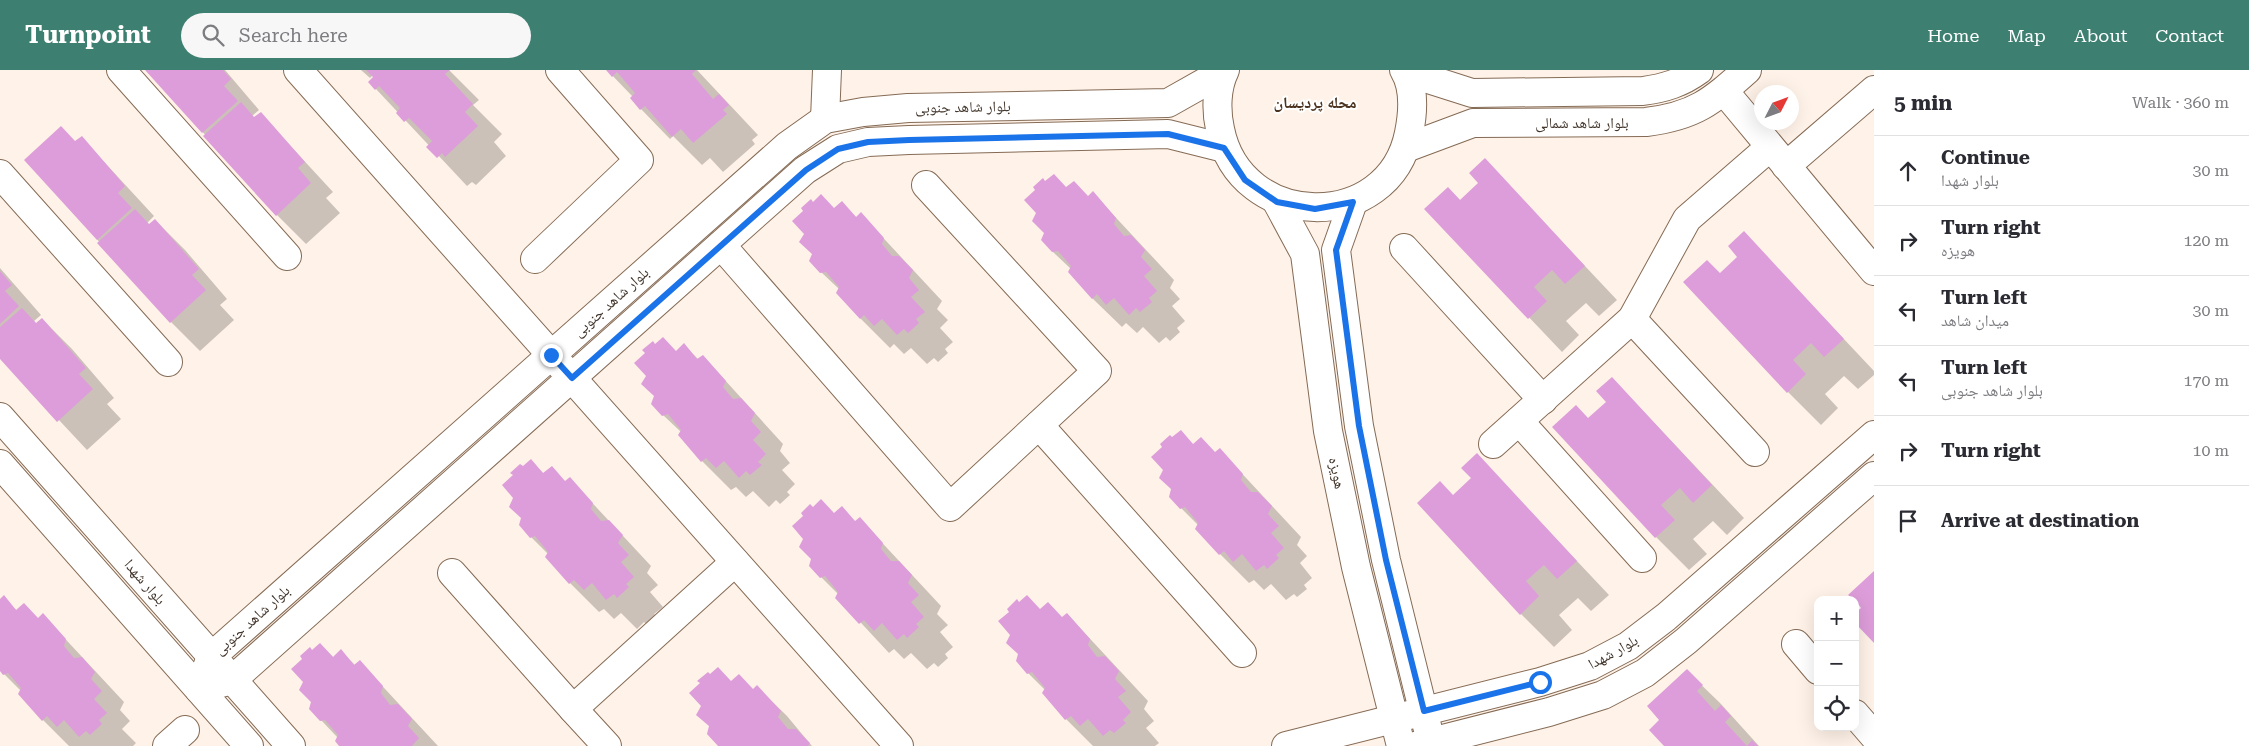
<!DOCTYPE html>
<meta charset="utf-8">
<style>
:root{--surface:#fff;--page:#f7f7f7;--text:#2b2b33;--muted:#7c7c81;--line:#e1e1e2;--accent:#3d7f70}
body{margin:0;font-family:"Roboto Serif","Noto Naskh Arabic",serif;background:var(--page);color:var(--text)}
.controls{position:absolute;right:15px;bottom:15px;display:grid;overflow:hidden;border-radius:10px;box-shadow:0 5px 20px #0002}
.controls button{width:45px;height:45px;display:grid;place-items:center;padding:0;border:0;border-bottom:1px solid var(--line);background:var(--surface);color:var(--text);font:25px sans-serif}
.compass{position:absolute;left:1754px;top:15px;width:45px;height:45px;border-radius:50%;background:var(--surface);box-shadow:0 5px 20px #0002;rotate:48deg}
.stop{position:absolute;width:15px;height:15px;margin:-11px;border:4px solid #1a73e8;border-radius:50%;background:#fff}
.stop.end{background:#1a73e8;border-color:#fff;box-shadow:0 1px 5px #0008}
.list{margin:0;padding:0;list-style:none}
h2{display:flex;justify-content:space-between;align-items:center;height:65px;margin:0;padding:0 20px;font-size:21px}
h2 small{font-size:16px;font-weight:400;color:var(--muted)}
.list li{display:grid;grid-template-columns:32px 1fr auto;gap:15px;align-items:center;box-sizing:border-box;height:70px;padding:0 20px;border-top:1px solid var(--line)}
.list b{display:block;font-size:19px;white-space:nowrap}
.list p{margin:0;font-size:16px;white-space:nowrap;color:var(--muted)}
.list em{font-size:16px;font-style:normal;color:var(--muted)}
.icon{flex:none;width:28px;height:28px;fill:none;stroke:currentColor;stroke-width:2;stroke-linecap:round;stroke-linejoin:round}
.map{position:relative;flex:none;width:1874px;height:676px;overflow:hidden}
header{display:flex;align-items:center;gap:30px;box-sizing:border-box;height:70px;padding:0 25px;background:var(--accent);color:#fff}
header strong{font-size:24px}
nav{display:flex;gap:28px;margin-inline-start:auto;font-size:18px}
.search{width:350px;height:45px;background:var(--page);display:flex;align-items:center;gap:12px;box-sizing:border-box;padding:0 18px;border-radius:28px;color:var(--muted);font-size:19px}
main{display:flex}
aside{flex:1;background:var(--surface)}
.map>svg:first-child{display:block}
</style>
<header>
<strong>Turnpoint</strong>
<div class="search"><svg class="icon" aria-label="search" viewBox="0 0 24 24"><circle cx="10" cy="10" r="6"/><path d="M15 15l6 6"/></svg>Search here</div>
<nav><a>Home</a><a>Map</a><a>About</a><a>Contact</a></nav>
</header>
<main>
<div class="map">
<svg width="1874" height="676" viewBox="0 0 1874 676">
<rect width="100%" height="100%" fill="#fff2e8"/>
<g fill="#0003">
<path d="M147,0H225L259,40L252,46L255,48L261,44L333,122L326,128L340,143L306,174L277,145Z"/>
<path d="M361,0H449L479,30L473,35L502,64L494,72L506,86L476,115L472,112L467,116L376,19L375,7L373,5L370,8Z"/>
<path d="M607,0H697L758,65L752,70L755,74L723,102L710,88L702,95L673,66L670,69L641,39L633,27Z"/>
<path d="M82,68L154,146L147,153L149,155L155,150L185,180L227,229L220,235L234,250L200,281L171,252L26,90L75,72Z"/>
<path d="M1485,90L1617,230L1599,246L1586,233L1566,251L1579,265L1562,282L1426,139L1448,118L1461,131L1480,113Z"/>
<path d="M1045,113L1088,127L1093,123L1174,210L1170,218L1180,229L1172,236L1185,251L1177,258L1180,262L1170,271L1166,267L1159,273L1143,257L1137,263L1126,253L1122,257L1092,228L1071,199L1053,182L1038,143Z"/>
<path d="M813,133L835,139L842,133L857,148L861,144L942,231L937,239L948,250L940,258L953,272L945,279L948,283L938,292L934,288L927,294L911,278L904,284L894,274L890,278L860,248L839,219L821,202L805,164Z"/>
<path d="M1744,163L1874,301V305L1858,319L1844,306L1825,324L1838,338L1821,355L1788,322L1720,204L1739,187Z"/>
<path d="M0,198L41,245L34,251L36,254L42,249L72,279L114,328L107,334L121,349L87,380L0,287Z"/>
<path d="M655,275L676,282L684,275L699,290L703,286L783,374L780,381L790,393L782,400L795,414L787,422L790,425L780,434L776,430L769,437L753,421L746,427L736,417L731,420L702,391L681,362L663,345L648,306Z"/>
<path d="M1612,308L1744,448L1727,465L1713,451L1693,469L1707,484L1689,500L1656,467L1588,350L1608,332Z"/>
<path d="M1173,369L1216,383L1220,380L1301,467L1297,475L1307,486L1300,493L1312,508L1304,515L1307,519L1297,527L1294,524L1286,530L1271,514L1264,520L1254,510L1249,513L1220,484L1198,455L1181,438L1165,400Z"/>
<path d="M1477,385L1609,525L1591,541L1578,528L1559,545L1572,560L1554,577L1521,544L1473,408Z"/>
<path d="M531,391L544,404L566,412L570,409L651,496L647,503L658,515L650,522L663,537L654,544L658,547L648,556L644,552L637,559L621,543L614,549L604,539L599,542L570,513L548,484L531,467L523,449V398Z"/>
<path d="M813,438L856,452L860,449L941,536L937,544L948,555L940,562L953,577L945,584L948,588L938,597L934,593L927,599L911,583L904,589L894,579L889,583L837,527L838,524L821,507L813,488Z"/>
<path d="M4,527L17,541L39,549L43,545L124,632L120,640L130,651L122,659L136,673L133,676H69L43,650L21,621L0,600V531Z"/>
<path d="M1019,534L1063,548L1067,544L1148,631L1144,639L1154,651L1146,658L1159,673L1155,676H1093L1066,649L1045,620L1028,603L1012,564Z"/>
<path d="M320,574L334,588L341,581L356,596L360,592L438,676H341L338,668L321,650L304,612L312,581Z"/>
<path d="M1687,601L1721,634L1759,676H1666L1661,650Z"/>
<path d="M731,612L754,620L757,617L787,646L812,676H720Z"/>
</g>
<g fill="#dd9dda">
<path d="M145,0H223L231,9L224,16L238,31L202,63Z"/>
<path d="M366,0H450L445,4L473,34L465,42L478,56L445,87L442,83L437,88L426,77L432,71L409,48L404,52L396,43L400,38L379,16L375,20L368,12L373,7Z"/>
<path d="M606,0H696L692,4L713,29L719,24L729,35L723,40L727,44L693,73L681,59L672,67L645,36L640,40L630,28L635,23L617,2L612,7Z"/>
<path d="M241,32L254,47L261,42L305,92L298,98L311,113L276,146L203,66Z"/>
<path d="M61,56L75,71L82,66L125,116L118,123L132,138L97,170L24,90Z"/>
<path d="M1485,88L1585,196L1565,214L1552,200L1534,217L1547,231L1528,249L1424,139L1448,117L1460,130L1478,113L1469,103Z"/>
<path d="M1054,104L1066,117L1074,111L1088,126L1093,121L1116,148L1114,154L1124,166L1131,165L1145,180L1141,187L1152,199L1144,206L1157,221L1149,228L1152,232L1140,242L1136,238L1129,245L1114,228L1106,235L1097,224L1092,229L1068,202L1071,196L1058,181L1052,182L1041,170L1044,163L1032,151L1036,143L1024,130L1035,120L1033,117L1043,108L1045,111Z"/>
<path d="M821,124L834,138L842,131L856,147L861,142L884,168L882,174L892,186H899L913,200L909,208L919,220L911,227L925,242L916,249L919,253L908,263L904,259L897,265L882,249L874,256L864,245L860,249L836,223L839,217L826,202L820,203L809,191L812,184L799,172L804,164L792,151L803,141L801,138L811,129L813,132Z"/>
<path d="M135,139L149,154L155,149L199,199L192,205L206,220L170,253L97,173Z"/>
<path d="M1744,161L1844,269L1824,287L1811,273L1793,290L1806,304L1787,323L1683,212L1707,190L1720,203L1737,187L1728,176Z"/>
<path d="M0,201L12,215L5,221L19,236L0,254Z"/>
<path d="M22,238L36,253L42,248L86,298L79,304L93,319L57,352L0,289V257Z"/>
<path d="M663,267L676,281L684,273L697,289L703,285L726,311L723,317L733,329L741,328L755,343L751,351L761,362L753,370L766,384L758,392L762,395L750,405L746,401L739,408L724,391L716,398L706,388L701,392L678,365L681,360L668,344L662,346L651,334L654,326L641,314L646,306L634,293L645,283L642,280L653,271L655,274Z"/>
<path d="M1612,307L1712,415L1693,433L1680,418L1661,435L1675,450L1655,468L1552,357L1576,335L1588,348L1606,332L1596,321Z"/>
<path d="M1181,360L1193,374L1201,367L1215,382L1220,378L1243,404L1241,410L1251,422H1258L1272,436L1268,444L1279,456L1271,463L1284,478L1276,485L1279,488L1267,499L1264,495L1256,501L1242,484L1233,492L1224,481L1219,485L1195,459L1198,453L1185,437L1180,439L1169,427L1171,419L1159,408L1163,400L1151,387L1162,377L1160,374L1170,365L1172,367Z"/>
<path d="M1477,383L1577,491L1557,509L1544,495L1526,511L1539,526L1520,545L1417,433L1440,411L1453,425L1471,408L1461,398Z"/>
<path d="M531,389L543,403L552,396L565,411L570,407L593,433L591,439L601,451L609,450L623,465L618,473L629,485L621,492L634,507L626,514L629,517L617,528L614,524L606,530L592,513L584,520L574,510L569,514L545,487L548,482L535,466L530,468L519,455L521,448L509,437L513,428L502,415L513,405L510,403L520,394L523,396Z"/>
<path d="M821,429L834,443L842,436L855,451L860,447L883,473L881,479L891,491H899L912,505L908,513L919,525L911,532L924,547L916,554L919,557L907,568L904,564L897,570L882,553L874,561L864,550L859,554L835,528L838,522L825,506L820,508L809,496L811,489L799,477L803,469L792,456L803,446L801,443L810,434L813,437Z"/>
<path d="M1874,501V573L1855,553V543L1861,538L1855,530L1848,525Z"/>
<path d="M4,525L16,540L24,533L38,548L43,543L66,569L64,576L74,588L82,587L95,602L91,609L102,621L94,629L107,643L99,650L102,654L90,665L86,661L79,667L64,650L57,657L47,646L42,651L18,624L21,618L8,603L3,605L0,601V529Z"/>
<path d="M1027,525L1040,539L1048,532L1062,547L1067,543L1090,569L1088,575L1097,587L1105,586L1119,601L1115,609L1126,621L1118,627L1131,642L1123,650L1126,653L1114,663L1110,660L1103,666L1088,649L1080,656L1071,646L1065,650L1042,623L1045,618L1032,602L1027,604L1016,591L1018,584L1006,573L1010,565L998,551L1009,542L1007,539L1017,529L1019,532Z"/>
<path d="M320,573L333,587L341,579L354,595L360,590L383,616L381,623L390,635L398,634L412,649L408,656L419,668L412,676H339L335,671L338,665L325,650L320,651L309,639L311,632L299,620L303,612L291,599L302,589L300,586L310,577L312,580Z"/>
<path d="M718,597L731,611L739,604L753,619L757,615L781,641L778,647L788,659H796L810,673L808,676H718L707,664L709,656L696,645L701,636L689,623L700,613L697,611L708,602L710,604Z"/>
<path d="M1687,599L1703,615L1697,621L1715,641L1721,635L1731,646L1725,652L1747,676L1752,670L1758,676H1664L1649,660L1659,650L1647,636Z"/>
</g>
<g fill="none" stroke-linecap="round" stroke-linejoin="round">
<defs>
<g id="minor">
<path d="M121,0L287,186"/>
<path d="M298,0L899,676"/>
<path d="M1225,0C1216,18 1216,41 1220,59C1240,161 1389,164 1409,63C1413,43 1415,18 1404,0"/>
<path d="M1406,2L1472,23L1643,21C1665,18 1681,13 1699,0"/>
<path d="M1724,21L1874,201"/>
<path d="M825,49L827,0"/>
<path d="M1406,78L1473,53L1646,52C1695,46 1711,32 1747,0"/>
<path d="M1786,96L1874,20"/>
<path d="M0,104L168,292"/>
<path d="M1277,132L1305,184L1328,361L1356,497L1401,676"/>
<path d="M1353,132L1336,180L1359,356L1386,490L1432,676"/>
<path d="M721,175L950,437L1097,301L926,115"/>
<path d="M1404,178L1543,330"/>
<path d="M535,189L639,90L560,0"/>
<path d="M1632,249L1755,382"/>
<path d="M0,347L291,676"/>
<path d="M1519,351L1642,488"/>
<path d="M1039,355L1242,583"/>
<path d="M1493,374L1632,249L1687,149L1770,77"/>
<path d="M0,394L249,676"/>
<path d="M452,503L573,639L735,492"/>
<path d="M1796,574L1818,600"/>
<path d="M199,619L211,587L787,76L825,49L863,42L908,38L1168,33L1223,2"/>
<path d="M199,619L232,610L805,100L838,79L868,72L909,70L1168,64L1224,78"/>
<path d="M573,639L607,676"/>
<path d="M1855,644L1874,666"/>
<path d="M167,676L185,660"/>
<path d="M1286,676L1540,612L1590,596L1628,576L1666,547L1874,365"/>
<path d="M1415,676L1549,642L1603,625L1645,603L1686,571L1874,406"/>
</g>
</defs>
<use href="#minor" stroke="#856b55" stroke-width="30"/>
<use href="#minor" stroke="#fff" stroke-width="28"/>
</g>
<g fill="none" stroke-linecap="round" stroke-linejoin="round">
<path stroke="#1a73e8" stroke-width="6" d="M551,285L572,308L806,100L838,79L868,72L909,70L1168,64L1224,78L1245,110L1277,132L1315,139L1353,132L1336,180L1359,356L1386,490L1424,641L1540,612"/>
</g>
<g text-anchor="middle" stroke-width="4" stroke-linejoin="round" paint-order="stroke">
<g font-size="15" fill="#41352b" stroke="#fff">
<text transform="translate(963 37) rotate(-1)" y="5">بلوار شاهد جنوبی</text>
<text x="1582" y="58">بلوار شاهد شمالی</text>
<text transform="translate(611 232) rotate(-42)" y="5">بلوار شاهد جنوبی</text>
<text transform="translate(1337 403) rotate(78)" y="5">هویزه</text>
<text transform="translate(145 512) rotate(49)" y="5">بلوار شهدا</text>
<text transform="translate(252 550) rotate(-42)" y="5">بلوار شاهد جنوبی</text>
<text transform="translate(1613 582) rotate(-29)" y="5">بلوار شهدا</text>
</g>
<g font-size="16" font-weight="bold" fill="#4b331f" stroke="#fff">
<text x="1315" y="38">محله پردیسان</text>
</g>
</g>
</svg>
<div class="controls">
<button>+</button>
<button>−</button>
<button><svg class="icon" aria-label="locate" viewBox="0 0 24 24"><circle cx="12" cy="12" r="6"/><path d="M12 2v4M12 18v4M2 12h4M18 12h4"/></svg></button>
</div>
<svg class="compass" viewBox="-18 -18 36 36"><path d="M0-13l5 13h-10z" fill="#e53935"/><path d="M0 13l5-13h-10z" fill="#7c7c81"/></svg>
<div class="stop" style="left:1540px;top:612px"></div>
<div class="stop end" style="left:551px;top:285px"></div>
</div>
<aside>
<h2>5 min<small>Walk · 360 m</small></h2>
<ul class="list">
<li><svg class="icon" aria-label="ahead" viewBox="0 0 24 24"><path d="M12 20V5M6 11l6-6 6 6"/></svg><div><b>Continue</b><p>بلوار شهدا</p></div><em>30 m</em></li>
<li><svg class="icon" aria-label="right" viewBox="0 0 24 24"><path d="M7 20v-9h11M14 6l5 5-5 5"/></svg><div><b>Turn right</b><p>هویزه</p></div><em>120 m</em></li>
<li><svg class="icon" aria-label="left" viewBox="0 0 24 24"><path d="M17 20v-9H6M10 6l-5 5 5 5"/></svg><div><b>Turn left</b><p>میدان شاهد</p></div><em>30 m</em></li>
<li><svg class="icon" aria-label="left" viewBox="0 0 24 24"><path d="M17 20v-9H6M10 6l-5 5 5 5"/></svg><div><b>Turn left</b><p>بلوار شاهد جنوبی</p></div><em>170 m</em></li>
<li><svg class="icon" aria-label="right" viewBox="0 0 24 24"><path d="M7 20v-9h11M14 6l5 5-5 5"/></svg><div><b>Turn right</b></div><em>10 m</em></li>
<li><svg class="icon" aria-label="arrive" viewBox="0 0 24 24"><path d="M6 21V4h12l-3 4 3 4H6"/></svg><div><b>Arrive at destination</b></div></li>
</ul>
</aside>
</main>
